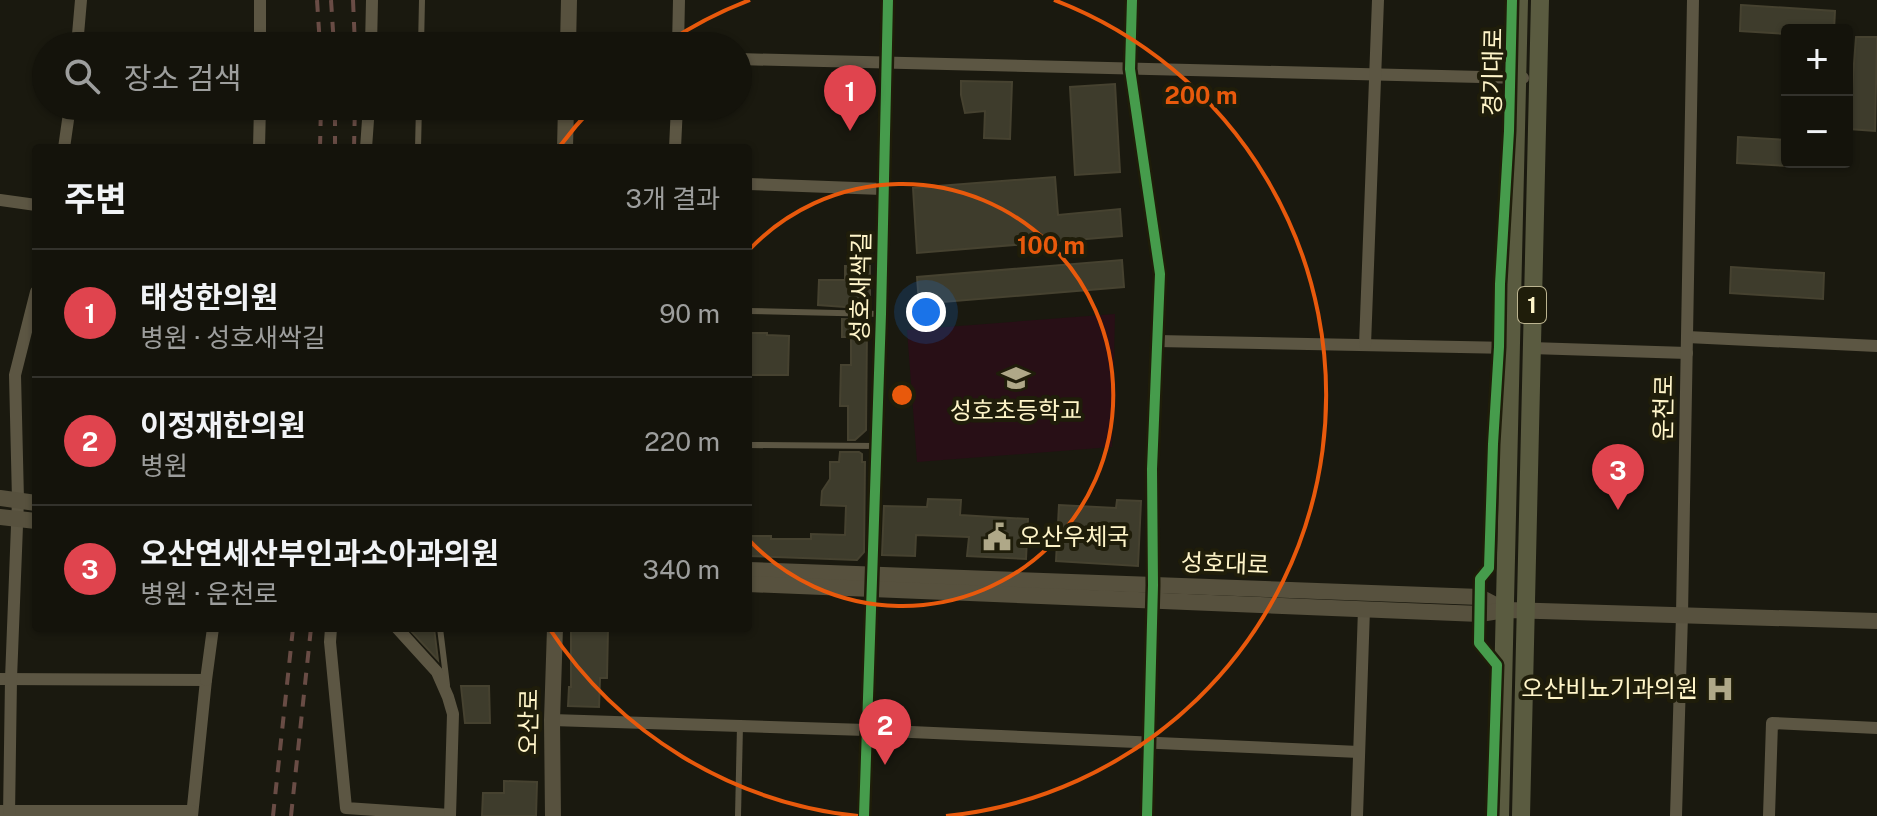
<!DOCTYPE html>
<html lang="ko">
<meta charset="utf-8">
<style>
:root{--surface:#14130b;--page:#1d1c14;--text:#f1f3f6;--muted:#9d9e9d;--line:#33322c;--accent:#afa888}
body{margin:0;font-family:"Public Sans","Noto Sans KR",sans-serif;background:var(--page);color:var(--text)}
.controls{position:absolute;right:24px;top:24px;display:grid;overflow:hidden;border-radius:8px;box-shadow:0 2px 6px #0004}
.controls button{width:72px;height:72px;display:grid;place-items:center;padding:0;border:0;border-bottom:2px solid var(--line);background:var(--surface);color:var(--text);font:40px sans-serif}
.you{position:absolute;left:926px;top:312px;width:28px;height:28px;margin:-20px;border:6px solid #fff;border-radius:50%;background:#1a73e8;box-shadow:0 0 0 12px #1a73e833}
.badge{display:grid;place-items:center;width:52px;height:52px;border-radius:50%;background:var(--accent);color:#fff;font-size:26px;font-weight:700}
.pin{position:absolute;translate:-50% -66px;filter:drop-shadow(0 2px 4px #0008)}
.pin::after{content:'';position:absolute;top:42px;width:28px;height:24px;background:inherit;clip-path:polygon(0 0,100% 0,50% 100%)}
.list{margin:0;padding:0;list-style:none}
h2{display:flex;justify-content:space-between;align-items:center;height:104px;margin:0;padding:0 32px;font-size:34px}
h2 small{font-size:26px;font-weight:400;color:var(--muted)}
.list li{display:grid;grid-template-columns:52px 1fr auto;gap:24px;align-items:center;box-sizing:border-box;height:128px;padding:0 32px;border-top:2px solid var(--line)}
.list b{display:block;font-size:30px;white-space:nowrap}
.list p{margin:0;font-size:26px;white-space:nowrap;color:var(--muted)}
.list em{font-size:26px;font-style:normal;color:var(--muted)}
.icon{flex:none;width:44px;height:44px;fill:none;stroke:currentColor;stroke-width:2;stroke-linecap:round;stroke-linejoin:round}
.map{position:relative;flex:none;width:1877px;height:816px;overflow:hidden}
.search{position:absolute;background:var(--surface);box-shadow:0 2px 6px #0004;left:32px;top:32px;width:720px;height:88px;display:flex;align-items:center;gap:20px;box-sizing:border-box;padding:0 28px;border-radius:44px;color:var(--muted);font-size:30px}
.panel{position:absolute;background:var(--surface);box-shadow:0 2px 6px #0004;left:32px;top:144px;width:720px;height:488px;border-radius:8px}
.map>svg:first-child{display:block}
</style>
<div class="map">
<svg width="1877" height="816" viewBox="0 0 1877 816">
<rect width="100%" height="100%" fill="#1a190f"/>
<path fill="#280f16" d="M1115,314L1112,447L917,462L907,330Z"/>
<g fill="#3e3c2c" stroke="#464230" stroke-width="2">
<path d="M1741,5L1835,11L1834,30H1787V34L1740,31Z"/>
<path d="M1856,37H1877L1875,131L1849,129Z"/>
<path d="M961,81L1012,82L1010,139L984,138L985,111L965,113L961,95Z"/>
<path d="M1115,84L1120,172L1075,175L1070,87Z"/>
<path d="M1738,137L1787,140V166L1737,163Z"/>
<path d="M1055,177L1058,215L1120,209L1122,236L917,253L913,188Z"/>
<path d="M1122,260L1124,287L919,304L917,277Z"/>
<path d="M845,266H870V297L859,308L818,305L819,280H845Z"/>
<path d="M1731,267L1824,273L1823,299L1730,293Z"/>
<path d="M842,319L862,320L867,327L866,430L855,440H848V406H840L841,365H851V337H842Z"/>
<path d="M748,333H767V335L789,336L788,375H748Z"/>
<path d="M840,452H859L862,454V462H865L864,552L857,560L748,556V536H771V539H811V534L845,535L846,506L821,505L822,491L830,479V462H839Z"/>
<path d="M928,499L961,500L960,515L1028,519L1026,559L967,556L969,537L916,535L915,556L882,555L884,506L927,507Z"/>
<path d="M1117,500L1141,501L1138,566L1056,561L1059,505L1116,508Z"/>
<path d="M410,628H434L438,660L411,631Z"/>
<path d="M571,628H608L607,678H600L599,707L568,706L569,687H571Z"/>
<path d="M461,686H489L490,723H465Z"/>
<path d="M504,781L537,782L536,816H482L483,793H504Z"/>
</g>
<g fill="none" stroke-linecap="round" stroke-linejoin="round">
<g stroke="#5c5643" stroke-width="6">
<path d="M421,46L422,0"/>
<path d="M418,148L419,106"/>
<path d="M748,311L881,314"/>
<path d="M748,445L876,446"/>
<path d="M440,628L447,685"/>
<path d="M738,816L740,726"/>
</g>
<g stroke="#5c5643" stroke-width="12">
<path d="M260,0V46"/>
<path d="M1132,0L1130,69L1160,274L1152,469L1153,585L1147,816"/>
<path d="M77,46L81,0"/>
<path d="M371,46L372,0"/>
<path d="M678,46L679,0"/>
<path d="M738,59L1523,78"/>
<path d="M64,148L70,106"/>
<path d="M259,148L260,106"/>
<path d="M366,148L369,106"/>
<path d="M675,148L677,106"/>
<path d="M748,184L882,189"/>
<path d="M0,200L36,205"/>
<path d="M1687,337L1877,346"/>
<path d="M1157,341L1511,348"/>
<path d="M1365,345L1378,0"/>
<path d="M1531,348L1687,353"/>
<path d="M331,628L330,642L346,808L450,815"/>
<path d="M397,628L437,672L448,697L453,714L450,816"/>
<path d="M0,679L206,680L192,816"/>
<path d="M206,680L213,628"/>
<path d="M552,720L866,730L1359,752"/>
<path d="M0,811H192"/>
<path d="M9,816L11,679L18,500L15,375L36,292"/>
<path d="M864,816L881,314L888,0"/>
<path d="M1357,816L1364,609"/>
<path d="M1676,816L1682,615L1693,0"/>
<path d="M1769,816L1772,723L1877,728"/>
</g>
<g stroke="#57513e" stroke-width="16">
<path d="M568,46L569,0"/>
<path d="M565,148L566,106"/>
<path d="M0,498L36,503"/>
<path d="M0,517L36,521"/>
<path d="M748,570L1480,597L1505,610"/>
<path d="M748,584L1480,614L1505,610L1877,621"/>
<path d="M553,816L552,720L555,628"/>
</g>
<g stroke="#5a5b40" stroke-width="18">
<path d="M1500,816L1519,0"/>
<path d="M1521,816L1540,0"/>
</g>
<g stroke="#694c45" stroke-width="4" stroke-dasharray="12 10" stroke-linecap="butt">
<path d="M317,0L320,46"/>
<path d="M331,0L334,46"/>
<path d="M353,0L355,46"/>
<path d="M320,148L321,106"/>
<path d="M335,148V106"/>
<path d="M354,148L355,106"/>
<path d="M273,816L293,628"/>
<path d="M291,816L311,628"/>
</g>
<defs>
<g id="cycleway">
<path d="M1132,0L1130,69L1160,274L1152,469L1153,585L1147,816"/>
<path d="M864,816L881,314L888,0"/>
<path d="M1492,816L1497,665L1479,643L1480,579L1489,568L1493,444L1499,347L1500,284L1509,131L1512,0"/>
</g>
</defs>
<use href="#cycleway" stroke="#1f1d0a" stroke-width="15"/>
<use href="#cycleway" stroke="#469c4c" stroke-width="10"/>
</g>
<g fill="none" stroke="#e8590c" stroke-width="4">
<path d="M749 250A211 211 0 1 1 749 540"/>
<path d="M858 816A423 423 0 0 1 549 628M560 146A423 423 0 0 1 593 107M665 44A423 423 0 0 1 750 0M1054 0A423 423 0 0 1 946 816"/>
</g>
<defs>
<symbol id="school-bare" viewBox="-9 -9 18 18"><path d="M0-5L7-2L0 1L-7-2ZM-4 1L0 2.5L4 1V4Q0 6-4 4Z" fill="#afa888" stroke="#1f1d0a" stroke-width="2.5" paint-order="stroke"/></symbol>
<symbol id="civic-bare" viewBox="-9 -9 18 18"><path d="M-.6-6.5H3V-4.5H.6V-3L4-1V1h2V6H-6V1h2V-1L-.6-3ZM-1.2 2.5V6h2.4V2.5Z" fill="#afa888" stroke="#1f1d0a" stroke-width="2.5" paint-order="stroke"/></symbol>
<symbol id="hospital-bare" viewBox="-9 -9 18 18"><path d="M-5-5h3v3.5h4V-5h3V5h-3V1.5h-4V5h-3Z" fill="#afa888" stroke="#1f1d0a" stroke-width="2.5" paint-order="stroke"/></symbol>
</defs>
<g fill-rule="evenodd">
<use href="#school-bare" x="996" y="358" width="40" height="40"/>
<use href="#civic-bare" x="977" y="517" width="40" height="40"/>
<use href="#hospital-bare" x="1700" y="669" width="40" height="40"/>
</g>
<g text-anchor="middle" stroke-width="8" stroke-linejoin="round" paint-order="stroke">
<rect fill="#1f1d0a" stroke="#bcb490" stroke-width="2" x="1518" y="287" width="28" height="36" rx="6"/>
<g font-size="22" font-weight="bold" fill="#fff5c9">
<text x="1532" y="313">1</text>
</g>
<g font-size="24" fill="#fff5c9" stroke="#1f1d0a">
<text transform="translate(1493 72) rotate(-89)" y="8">경기대로</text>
<text transform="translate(861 287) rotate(-89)" y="8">성호새싹길</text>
<text transform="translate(1664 408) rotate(-89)" y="8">운천로</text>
<text transform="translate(1225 564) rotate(2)" y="8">성호대로</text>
<text transform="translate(529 722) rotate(-89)" y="8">오산로</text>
</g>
<g font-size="24" fill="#fff5c9" stroke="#1f1d0a">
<text x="1016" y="419">성호초등학교</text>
<text x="1019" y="545" text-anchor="start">오산우체국</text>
<text x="1698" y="697" text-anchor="end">오산비뇨기과의원</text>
</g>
</g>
<circle cx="902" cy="395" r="12" fill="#e8590c" stroke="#1f1d0a" stroke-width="4"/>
<g font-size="24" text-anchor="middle" font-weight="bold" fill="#e8590c" stroke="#1f1d0a" stroke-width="8" stroke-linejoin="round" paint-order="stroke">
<text x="1201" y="104">200 m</text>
<text x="1051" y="254">100 m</text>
</g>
</svg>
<div class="controls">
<button>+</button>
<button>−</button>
</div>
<div class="you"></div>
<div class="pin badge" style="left:850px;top:131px;background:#e0444e">1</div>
<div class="pin badge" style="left:885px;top:765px;background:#e0444e">2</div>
<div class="pin badge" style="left:1618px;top:510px;background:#e0444e">3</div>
<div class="search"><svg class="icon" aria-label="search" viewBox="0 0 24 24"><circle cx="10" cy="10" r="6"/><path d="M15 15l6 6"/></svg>장소 검색</div>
<section class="panel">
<h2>주변<small>3개 결과</small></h2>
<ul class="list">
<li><span class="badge" style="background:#e0444e">1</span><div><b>태성한의원</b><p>병원 · 성호새싹길</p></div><em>90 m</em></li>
<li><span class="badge" style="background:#e0444e">2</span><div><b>이정재한의원</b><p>병원</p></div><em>220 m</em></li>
<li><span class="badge" style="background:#e0444e">3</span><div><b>오산연세산부인과소아과의원</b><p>병원 · 운천로</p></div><em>340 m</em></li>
</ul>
</section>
</div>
